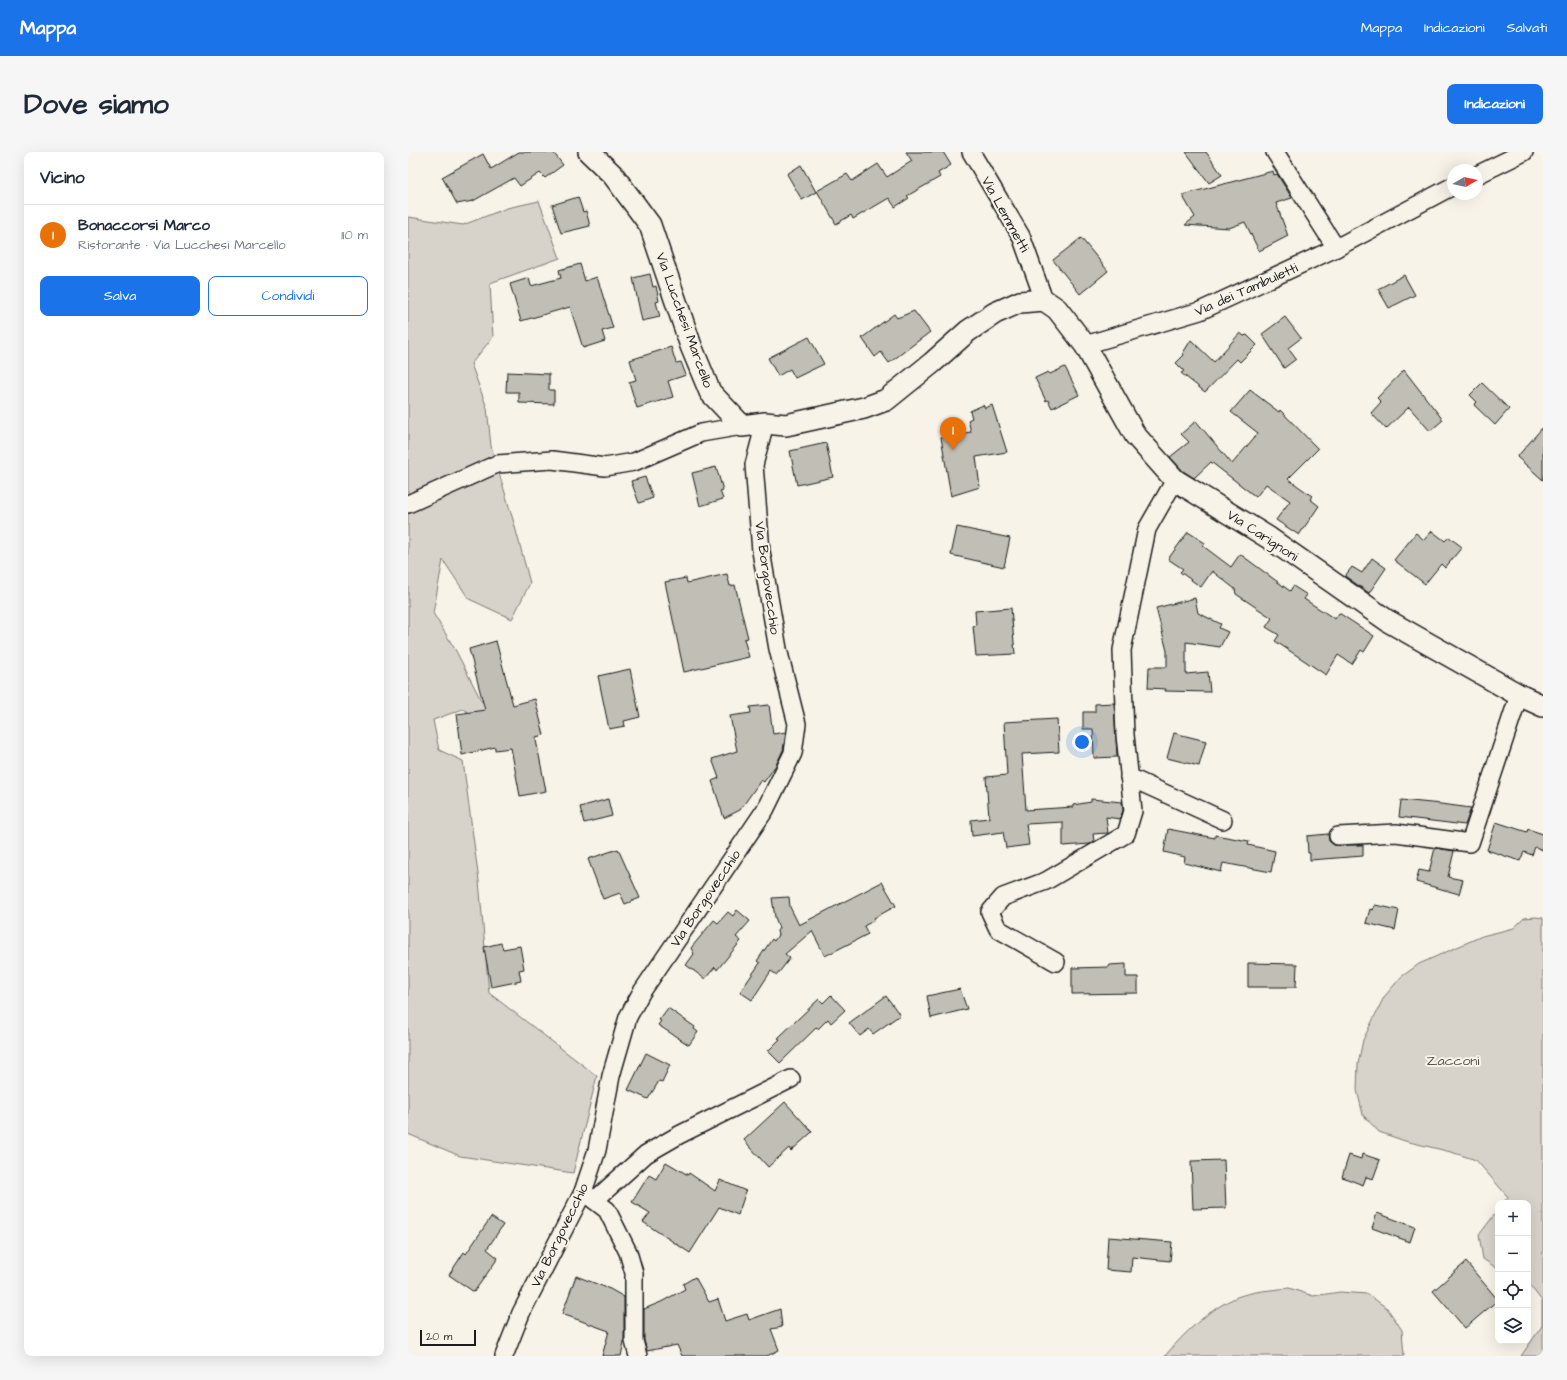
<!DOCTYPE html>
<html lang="it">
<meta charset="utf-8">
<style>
:root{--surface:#fff;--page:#f6f6f7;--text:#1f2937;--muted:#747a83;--line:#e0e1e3;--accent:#1a73e8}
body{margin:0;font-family:"Architects Daughter",sans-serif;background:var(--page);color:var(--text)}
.controls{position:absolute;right:12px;bottom:12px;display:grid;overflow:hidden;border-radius:8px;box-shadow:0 4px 16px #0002}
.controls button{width:36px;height:36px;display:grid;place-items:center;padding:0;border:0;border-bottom:1px solid var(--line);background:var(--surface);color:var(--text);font:20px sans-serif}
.compass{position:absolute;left:1039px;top:12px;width:36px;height:36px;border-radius:50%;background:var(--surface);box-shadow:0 4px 16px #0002;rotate:81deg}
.scale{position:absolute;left:12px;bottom:10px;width:56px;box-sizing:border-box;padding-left:4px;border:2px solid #1c1c1c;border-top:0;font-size:11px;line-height:14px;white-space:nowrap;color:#1c1c1c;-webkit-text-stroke:3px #f7f3e8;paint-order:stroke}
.you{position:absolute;left:674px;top:590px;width:14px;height:14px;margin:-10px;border:3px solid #fff;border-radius:50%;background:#1a73e8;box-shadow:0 0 0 6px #1a73e833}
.badge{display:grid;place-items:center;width:26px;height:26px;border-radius:50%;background:var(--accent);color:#fff;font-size:13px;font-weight:700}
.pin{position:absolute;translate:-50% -33px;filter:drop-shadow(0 1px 2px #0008)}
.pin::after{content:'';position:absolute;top:21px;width:14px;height:12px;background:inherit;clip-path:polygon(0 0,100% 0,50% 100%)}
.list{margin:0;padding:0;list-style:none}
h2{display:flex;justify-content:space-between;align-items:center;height:52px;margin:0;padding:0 16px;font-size:17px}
h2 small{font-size:13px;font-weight:400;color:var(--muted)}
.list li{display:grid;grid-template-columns:26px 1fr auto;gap:12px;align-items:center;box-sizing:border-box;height:60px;padding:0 16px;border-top:1px solid var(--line)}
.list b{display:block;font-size:15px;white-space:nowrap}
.list p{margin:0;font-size:13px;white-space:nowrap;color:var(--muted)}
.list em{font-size:13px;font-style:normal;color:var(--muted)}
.actions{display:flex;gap:8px;padding:12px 16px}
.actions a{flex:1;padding:9px 0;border:1px solid var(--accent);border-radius:8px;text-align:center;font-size:14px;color:var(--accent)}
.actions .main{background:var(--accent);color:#fff}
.icon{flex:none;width:22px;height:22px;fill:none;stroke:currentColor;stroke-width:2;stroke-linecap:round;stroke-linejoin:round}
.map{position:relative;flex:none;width:1135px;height:1204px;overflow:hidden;border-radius:8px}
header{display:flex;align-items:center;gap:24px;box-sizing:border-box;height:56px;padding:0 20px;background:var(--accent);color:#fff}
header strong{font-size:19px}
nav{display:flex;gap:22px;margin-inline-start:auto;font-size:14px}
.intro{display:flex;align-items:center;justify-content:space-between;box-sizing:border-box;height:96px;padding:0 24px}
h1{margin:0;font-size:28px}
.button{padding:10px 18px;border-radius:8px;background:var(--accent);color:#fff;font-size:14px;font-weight:700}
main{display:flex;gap:24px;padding:0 24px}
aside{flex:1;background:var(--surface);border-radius:8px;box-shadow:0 4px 16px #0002}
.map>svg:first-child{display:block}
</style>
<header>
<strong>Mappa</strong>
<nav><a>Mappa</a><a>Indicazioni</a><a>Salvati</a></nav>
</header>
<div class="intro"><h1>Dove siamo</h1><a class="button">Indicazioni</a></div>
<main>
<aside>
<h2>Vicino<small></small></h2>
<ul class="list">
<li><span class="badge" style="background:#e8710a">1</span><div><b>Bonaccorsi Marco</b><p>Ristorante · Via Lucchesi Marcello</p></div><em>110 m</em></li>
</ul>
<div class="actions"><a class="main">Salva</a><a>Condividi</a></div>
</aside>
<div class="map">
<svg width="1135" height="1204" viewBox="0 0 1135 1204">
<rect width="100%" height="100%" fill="#f7f3e8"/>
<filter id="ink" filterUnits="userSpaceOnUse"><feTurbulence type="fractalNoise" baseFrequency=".025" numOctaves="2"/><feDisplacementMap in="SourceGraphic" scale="8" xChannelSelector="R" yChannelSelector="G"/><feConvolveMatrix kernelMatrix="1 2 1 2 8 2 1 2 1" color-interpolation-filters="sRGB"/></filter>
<g filter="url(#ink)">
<g fill="#d7d3cb" stroke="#7a7874">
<path d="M131,49L152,106L82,131L85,185L63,212L79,256L83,294L106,371L122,431L104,467L61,447L35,408L25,461L48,499L74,550L88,547L72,568L55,557L25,568L31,598L55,609L71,729L81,841L189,924L165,1021L52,1004L0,982V65L55,73L99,56Z"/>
<path d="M1128,765L1135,766V1204H1113L1134,1174V1149L1120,1131V1051H1095L1100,1045L1068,1008L1043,1000L997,989L971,980L955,963L949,938L950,912L955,888L976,845L993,825L1011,812L1074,784L1106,776L1116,766Z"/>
<path d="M1090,1058V1117L1075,1107L1071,1083Z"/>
<path d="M881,1136L905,1144L932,1140L959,1142L979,1156L994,1178L996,1204H757C776,1181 801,1157 829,1145C845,1139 864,1138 881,1136Z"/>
</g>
<g fill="#c0beb5" stroke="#1c1c1c">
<path d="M111,0H145L155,13L137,26L132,21L112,34L106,26L65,49L49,52L34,25L75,2L83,17Z"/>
<path d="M498,0H535L543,13L530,21L532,25L499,44L501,46L487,55L481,46L445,67L443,63L428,72L409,39L439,22L444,29L470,12L479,25L504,9Z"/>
<path d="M778,0H798L814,23L801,31Z"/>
<path d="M393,13L408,40L394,48L379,22Z"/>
<path d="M865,19L866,23L869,22L884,46L868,51L880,84L851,99L837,70L821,76L777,73L787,65L774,43Z"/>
<path d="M170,45L175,60L178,59L182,74L153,81L144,53Z"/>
<path d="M673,86L700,119L672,142L645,108Z"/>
<path d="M172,112L177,129L189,125L205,176L194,179L197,189L175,196L162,155L113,169L102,132L121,126L123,134L153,126L151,118Z"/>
<path d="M242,122L245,135L248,134L251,149L248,150L252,165L234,169L225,126Z"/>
<path d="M996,123L1007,143L981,156L970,137Z"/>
<path d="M506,159L522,180L481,211L473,200L467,205L454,186L486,162L489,166Z"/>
<path d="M877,165L893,186L880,196L888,207L876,216L854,182Z"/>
<path d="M832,181L836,184L839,183L849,193L832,210L829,207L797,240L773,221L776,219L768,211L776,203L775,201L783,188L806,210Z"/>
<path d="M401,185L416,212L387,226L382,217L370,224L360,206Z"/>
<path d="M263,195L268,211L273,210L278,223L260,229L265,245L229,256L221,230L228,228L222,208Z"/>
<path d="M657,215L671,243L644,256L640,248L638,249L627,226L640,220L642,222Z"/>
<path d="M996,218L1035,268L1022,279L1001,255L978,277L963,261L973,250L969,246Z"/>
<path d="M99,220L141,222V238H146V252L111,251V240H98Z"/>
<path d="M1074,231L1101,257L1087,273L1066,253L1069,250L1062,243Z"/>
<path d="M842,238L871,260L872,258L910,297L880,327L904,344L902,347L911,354L891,383L868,368L882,349L858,332L848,345L803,310L786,326L775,319L762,305L781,290L773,282L788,269L824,312L850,281L823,260Z"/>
<path d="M575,253L577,256L584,253L599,300L568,305L572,335L543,344L533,285L563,280L560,268L564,266L562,259Z"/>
<path d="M1135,275V328L1109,305Z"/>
<path d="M418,291L425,325L389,333L382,299Z"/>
<path d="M308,315L315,338L312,339L315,347L292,354L284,321Z"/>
<path d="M237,325L245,346L231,351L223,329Z"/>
<path d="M549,375L602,386L596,415L543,403Z"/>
<path d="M1024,379L1037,389L1041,385L1054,395L1037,416L1033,412L1017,432L986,408L1008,381L1016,388Z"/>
<path d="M780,380L797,391L795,394L823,415L832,402L882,439L885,434L899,443L896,447L927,467L931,461L966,484L956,500L953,498L944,512L930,503L918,523L867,489L871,483L858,475L864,466L828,442L827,437L804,419L793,435L772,420L775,417L760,407Z"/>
<path d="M964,406L978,416L961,441L937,424L944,415L954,421Z"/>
<path d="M319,422L322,434L327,433L340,486L336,487L341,505L276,520L257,430L278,426L279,431Z"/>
<path d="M787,446L790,461L813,472L811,476L820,480L812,495L778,490V522L800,520L802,540L757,539L758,537L740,536L741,515H759V499L748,456Z"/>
<path d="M603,456L607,502L568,504L565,474L568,473L567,459Z"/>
<path d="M88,489L105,553L127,547L136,583L128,585V588L138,639L112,644L103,596L87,598V595L54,603L49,562L77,558L61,497Z"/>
<path d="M222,517L232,565L216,569L217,574L201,577L190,524Z"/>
<path d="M706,551L709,605L686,606L685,577H675V560H687V552Z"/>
<path d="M361,553L365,582L378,580L375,598L368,613L356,630L353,628L332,658L316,666L304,629L311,626L304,607L329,599L322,564L343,561L342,555Z"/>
<path d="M649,567L651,600L614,602L618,658L665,655V653L683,650V647L714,650L715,658L712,667L698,665L700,681L685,682L686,689L682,692L655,694V670L618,672L621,693L598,696L595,680L564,684L563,668L581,666L578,625L599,623L596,570Z"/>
<path d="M766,581L798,589L791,614L759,606Z"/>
<path d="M200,647L204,664L176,671L172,655Z"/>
<path d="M993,648L1033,652L1063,656L1057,673L991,665Z"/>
<path d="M1088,670L1119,680L1120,677L1135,682V698L1127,695L1124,703L1116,700L1112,709L1079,698Z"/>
<path d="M760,677L807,686V683L841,689L840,693L867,699L863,720L815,711L813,720L776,711L777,705L756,700Z"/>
<path d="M920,682L921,689L926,693H955V704L902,708V701H900L899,684Z"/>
<path d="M1027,696L1046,699L1040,725L1055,728L1051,742L1008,730L1011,718L1021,720Z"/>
<path d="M210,697L232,746L217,752L212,741L195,747L180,707Z"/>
<path d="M474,730L488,754L466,766L467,768L456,774L460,782L417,804L404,779L377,802L382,806L369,823L363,819L344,848L332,840L352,811L349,809L364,787L366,789L370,783L369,779L371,776L367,765L364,746L381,745L382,755L391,773Z"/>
<path d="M967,753L991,758L987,778L958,771L962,757L965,758Z"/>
<path d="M329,758L342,769L328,785L333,789L309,818L307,815L297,827L278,813L286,802L283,796L306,768L310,771L320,760L325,764Z"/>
<path d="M93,791L95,797L112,794L116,817L111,818L113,829L83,835L76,795Z"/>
<path d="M840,811L889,812L888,835H840Z"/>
<path d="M718,812V825H730V841L664,842V816L701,815V813Z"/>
<path d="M552,837L559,857L523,866L519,844Z"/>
<path d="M423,843L437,858L423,871L420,867L410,877L409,875L372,911L360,899L372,887L370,886L411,847L415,851Z"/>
<path d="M478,844L492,863L465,882L461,877L452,884L441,871Z"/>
<path d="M260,856L287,875L286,877L290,880L281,893L250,873L253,869L251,868Z"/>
<path d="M238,901L262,913L254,930L251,929L240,947L220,938Z"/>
<path d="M377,950L404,980L383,999L381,996L360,1015L336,988Z"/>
<path d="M954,1002L972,1008L965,1027L958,1025L955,1033L934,1025L941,1003L953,1007Z"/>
<path d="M816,1008L818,1056L785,1057L783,1009Z"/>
<path d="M258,1010L280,1023L281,1021L307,1039L312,1028L338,1039L330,1063L311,1055L282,1101L235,1070L242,1061L224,1050L241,1023L248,1027Z"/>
<path d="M969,1061L1007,1075L1002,1090L964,1076Z"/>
<path d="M83,1065L95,1073L79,1097L90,1106L66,1140L41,1123L56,1100L58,1102Z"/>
<path d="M700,1085L764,1090L762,1109L724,1105L723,1120L698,1118Z"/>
<path d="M1058,1110L1090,1148L1057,1176L1025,1139Z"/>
<path d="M168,1124L202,1137L216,1145V1190L213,1204H194L201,1179L154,1162Z"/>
<path d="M287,1125L301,1150L310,1147L317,1169L339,1162L341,1168L372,1157L374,1175L363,1177L371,1198L359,1204H274L269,1193L239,1199L236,1188V1157L253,1150L277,1137L275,1132Z"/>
</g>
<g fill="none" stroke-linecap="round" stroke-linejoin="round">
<defs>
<g id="minor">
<path d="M563,0L613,84L636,148"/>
<path d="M867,0L928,96"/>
<path d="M1069,23L1116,0"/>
<path d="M677,193L792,159L928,96L1045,34"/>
<path d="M0,352L89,312L144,308L197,315L226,310L293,281L334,274"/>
<path d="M721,625L815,668"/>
<path d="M930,684L988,681L1062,691L1111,543"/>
<path d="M648,810L590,777L582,760L595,745L638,729L718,682L725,659L717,583L714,498L739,377L767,328"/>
<path d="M178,1042L199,1058L220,1100L226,1121V1189L230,1204"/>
<path d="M187,1048L238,1002L271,983L383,927"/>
<path d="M96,1204L113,1161L175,1040L189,998L203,924L220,865L233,841L357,658L385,601L389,572L370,497L353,399L346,313L357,271"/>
</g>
<path id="tertiary" d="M181,0L205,23L242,73L283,194L302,240L334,274L357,271L378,273L456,256L478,248L524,211L560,179L587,161L612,150L636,148L649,157L677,193L727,283L767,328L861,386L980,469L1111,543L1135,554"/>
</defs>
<use href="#minor" stroke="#1c1c1c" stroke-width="20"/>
<use href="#tertiary" stroke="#1c1c1c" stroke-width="24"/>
<use href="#minor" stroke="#f7f3e8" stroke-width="17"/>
<use href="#tertiary" stroke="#f7f3e8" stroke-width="21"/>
</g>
</g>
<g text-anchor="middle" stroke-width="4" stroke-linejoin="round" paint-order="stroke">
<g font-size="14" fill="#1c1c1c" stroke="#f7f3e8">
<text transform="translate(598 62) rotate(61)" y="5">Via Lemmetti</text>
<text transform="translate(838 137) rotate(-24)" y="5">Via dei Tambuletti</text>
<text transform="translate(277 168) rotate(70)" y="5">Via Lucchesi Marcello</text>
<text transform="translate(855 383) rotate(33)" y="5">Via Carignoni</text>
<text transform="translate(360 426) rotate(82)" y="5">Via Borgovecchio</text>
<text transform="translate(297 746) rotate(-56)" y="5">Via Borgovecchio</text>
<text transform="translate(151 1083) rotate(-64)" y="5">Via Borgovecchio</text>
</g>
<g font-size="14" fill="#545351" stroke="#f7f3e8">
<text x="1045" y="913">Zacconi</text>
</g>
</g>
</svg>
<div class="controls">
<button>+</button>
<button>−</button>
<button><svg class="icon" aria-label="locate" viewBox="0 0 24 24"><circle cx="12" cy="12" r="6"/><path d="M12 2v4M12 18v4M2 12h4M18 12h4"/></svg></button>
<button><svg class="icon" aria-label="layers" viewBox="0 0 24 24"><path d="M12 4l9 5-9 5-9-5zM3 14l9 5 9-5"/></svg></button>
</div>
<svg class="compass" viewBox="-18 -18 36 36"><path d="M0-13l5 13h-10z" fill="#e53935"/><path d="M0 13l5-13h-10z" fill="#747a83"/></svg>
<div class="scale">20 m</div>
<div class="you"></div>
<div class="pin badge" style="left:545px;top:298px;background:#e8710a">1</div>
</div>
</main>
